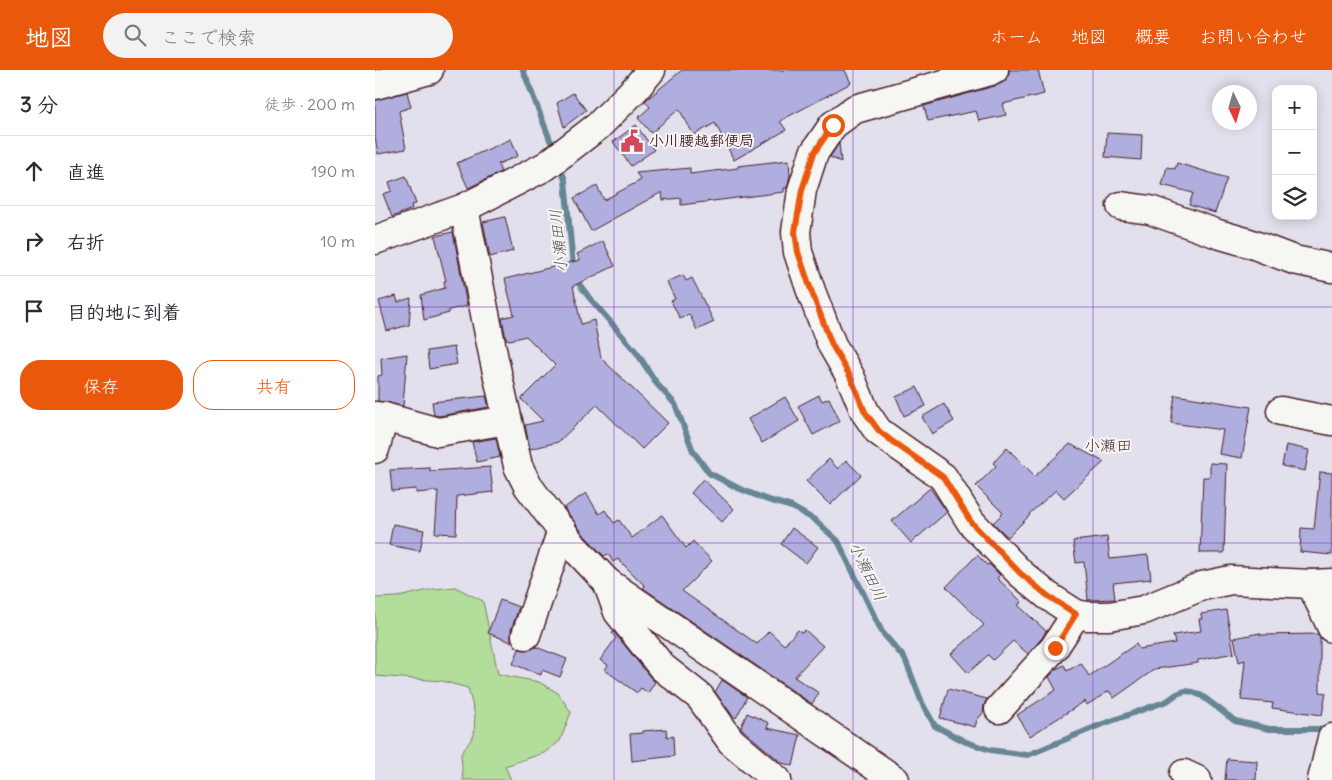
<!DOCTYPE html>
<html lang="ja">
<meta charset="utf-8">
<style>
:root{--surface:#fff;--page:#f2f2f3;--text:#2b2b33;--muted:#7c7c81;--line:#e1e1e2;--accent:#ea580c}
body{margin:0;font-family:Delius,"Klee One",sans-serif;background:var(--page);color:var(--text)}
.controls{position:absolute;right:15px;top:15px;display:grid;overflow:hidden;border-radius:10px;box-shadow:0 2px 12px #0003}
.controls button{width:45px;height:45px;display:grid;place-items:center;padding:0;border:0;border-bottom:1px solid var(--line);background:var(--surface);color:var(--text);font:25px sans-serif}
.compass{position:absolute;left:837px;top:15px;width:45px;height:45px;border-radius:50%;background:var(--surface);box-shadow:0 2px 12px #0003;rotate:175deg}
.stop{position:absolute;width:15px;height:15px;margin:-11px;border:4px solid #ea580c;border-radius:50%;background:#fff}
.stop.end{background:#ea580c;border-color:#fff;box-shadow:0 1px 5px #0008}
.list{margin:0;padding:0;list-style:none}
h2{display:flex;justify-content:space-between;align-items:center;height:65px;margin:0;padding:0 20px;font-size:21px}
h2 small{font-size:16px;font-weight:400;color:var(--muted)}
.list li{display:grid;grid-template-columns:32px 1fr auto;gap:15px;align-items:center;box-sizing:border-box;height:70px;padding:0 20px;border-top:1px solid var(--line)}
.list b{display:block;font-size:19px;white-space:nowrap}
.list em{font-size:16px;font-style:normal;color:var(--muted)}
.actions{display:flex;gap:10px;padding:15px 20px}
.actions a{flex:1;padding:11px 0;border:1px solid var(--accent);border-radius:20px;text-align:center;font-size:18px;color:var(--accent)}
.actions .main{background:var(--accent);color:#fff}
.icon{flex:none;width:28px;height:28px;fill:none;stroke:currentColor;stroke-width:2;stroke-linecap:round;stroke-linejoin:round}
.map{position:relative;flex:none;width:957px;height:710px;overflow:hidden}
header{display:flex;align-items:center;gap:30px;box-sizing:border-box;height:70px;padding:0 25px;background:var(--accent);color:#fff}
header strong{font-size:24px}
nav{display:flex;gap:28px;margin-inline-start:auto;font-size:18px}
.search{width:350px;height:45px;background:var(--page);display:flex;align-items:center;gap:12px;box-sizing:border-box;padding:0 18px;border-radius:28px;color:var(--muted);font-size:19px}
main{display:flex}
aside{flex:1;background:var(--surface)}
.map>svg:first-child{display:block}
</style>
<header>
<strong>地図</strong>
<div class="search"><svg class="icon" aria-label="search" viewBox="0 0 24 24"><circle cx="10" cy="10" r="6"/><path d="M15 15l6 6"/></svg>ここで検索</div>
<nav><a>ホーム</a><a>地図</a><a>概要</a><a>お問い合わせ</a></nav>
</header>
<main>
<aside>
<h2>3 分<small>徒歩 · 200 m</small></h2>
<ul class="list">
<li><svg class="icon" aria-label="ahead" viewBox="0 0 24 24"><path d="M12 20V5M6 11l6-6 6 6"/></svg><div><b>直進</b></div><em>190 m</em></li>
<li><svg class="icon" aria-label="right" viewBox="0 0 24 24"><path d="M7 20v-9h11M14 6l5 5-5 5"/></svg><div><b>右折</b></div><em>10 m</em></li>
<li><svg class="icon" aria-label="arrive" viewBox="0 0 24 24"><path d="M6 21V4h12l-3 4 3 4H6"/></svg><div><b>目的地に到着</b></div></li>
</ul>
<div class="actions"><a class="main">保存</a><a>共有</a></div>
</aside>
<div class="map">
<svg width="957" height="710" viewBox="0 0 957 710">
<rect width="100%" height="100%" fill="#e1e0ec"/>
<filter id="ink" filterUnits="userSpaceOnUse"><feTurbulence type="fractalNoise" baseFrequency=".02" numOctaves="2"/><feDisplacementMap in="SourceGraphic" scale="10" xChannelSelector="R" yChannelSelector="G"/><feConvolveMatrix kernelMatrix="1 2 1 2 8 2 1 2 1" color-interpolation-filters="sRGB"/></filter>
<g filter="url(#ink)">
<path fill="#b2dd9b" stroke="#7e7e63" d="M80,517L108,531L123,604L164,612L183,623L196,642L185,671L169,683L130,696L136,710H88L86,684L99,665L100,645L93,618L67,611L0,606V528L23,527L59,519Z"/>
<g fill="none" stroke-linecap="round" stroke-linejoin="round">
<g stroke="#678594" stroke-width="6">
<path d="M148,0L179,80"/>
<path d="M184,94L190,110L199,207L213,226L262,283L282,314L300,334L318,381L334,403L363,418L390,429L417,437L440,450L463,471L507,562L530,589L548,635L560,656L591,672L615,680L653,685L725,655L792,631L802,624L810,621L818,622L827,626L860,651L894,659H945"/>
</g>
</g>
<g fill="#afaedf" stroke="#4a1f2b">
<path d="M307,0H470L476,13L405,51L411,60L359,90L340,53L319,65L304,39L276,63L263,48L275,37L270,31Z"/>
<path d="M634,0H663L669,24L628,34L631,45L604,51L601,41L553,51L549,36L623,15L630,11L634,4Z"/>
<path d="M32,22L36,37L24,41L31,79L3,84L0,67V30Z"/>
<path d="M198,23L211,40L189,57L182,33Z"/>
<path d="M261,55L279,80L256,96L238,72Z"/>
<path d="M732,63L767,65L766,90L730,87Z"/>
<path d="M136,69L143,86L123,94L126,102L93,118L82,93Z"/>
<path d="M464,73L466,92L455,87Z"/>
<path d="M414,90L415,105L412,118H409V122L306,135V128L288,130L287,122L216,161L199,128L222,116L229,130L266,110L261,103L315,98V104L363,98V96Z"/>
<path d="M802,93L819,98L852,108L840,143L814,135L818,123L787,115L792,97L800,99Z"/>
<path d="M31,106L41,134L36,135L37,139L17,147L8,124L17,121L14,112Z"/>
<path d="M130,147L138,181L115,187L108,152Z"/>
<path d="M78,162L92,236L74,240V243L49,250L46,225L70,218L69,211H71L60,166Z"/>
<path d="M228,171L240,196L198,216L206,254L219,250L226,288L293,353L267,379L222,335L183,372L155,379L150,355L168,351L146,329L180,295L151,266L135,270L131,269L127,248L139,245L130,209L205,190L202,184Z"/>
<path d="M308,205L311,211L317,208L339,252L322,260L314,244L305,249L296,231L300,229L292,212Z"/>
<path d="M21,226L23,232L36,228L34,255L12,261L4,231Z"/>
<path d="M79,277L82,294L54,299L52,281Z"/>
<path d="M32,284L28,336L3,331V306L7,305L6,288Z"/>
<path d="M542,317L551,336L529,346L521,327Z"/>
<path d="M444,325L447,331L454,328L465,351L438,365L423,336Z"/>
<path d="M800,325L876,337L867,388L844,384L848,360L796,353Z"/>
<path d="M111,326L114,337L64,346L59,345L57,332Z"/>
<path d="M410,327L424,351L387,373L373,349Z"/>
<path d="M569,334L579,351L557,364L547,347Z"/>
<path d="M121,368L125,387L102,392L97,372Z"/>
<path d="M695,374L729,392L689,428L681,420L654,444L655,445L633,467L618,453L628,443L601,416L621,396L618,393L632,378L660,406Z"/>
<path d="M911,375L934,380L930,401L907,396Z"/>
<path d="M454,389L463,399L471,390L486,405L455,435L431,411Z"/>
<path d="M835,393L852,394L849,483H825L828,407H835Z"/>
<path d="M115,397L118,422L82,426L81,464L60,463L63,421L41,423V419L17,421L15,400L55,398V401Z"/>
<path d="M945,402L957,403V485L925,482L926,458L939,459Z"/>
<path d="M328,409L359,439L347,452L316,423Z"/>
<path d="M555,418L572,442L536,473L517,451Z"/>
<path d="M211,423L224,444L230,440L239,453L244,450L257,468L287,445L311,478L318,471L337,491L307,521L382,574L394,561L409,575L423,560L427,563L430,560L448,576L419,607L444,623L437,634L268,518L270,516L243,489L238,492L233,484L229,486L210,466L189,438Z"/>
<path d="M18,454L49,460L45,481L14,475Z"/>
<path d="M417,458L443,477L431,493L406,474Z"/>
<path d="M732,467L735,489L773,485L776,509L738,513L740,529L713,530L709,492L701,493L698,471Z"/>
<path d="M602,485L612,495L614,494L625,505L622,508L647,532L643,535L671,561L667,568L653,584L638,571L618,590L613,585L593,603L576,584L609,555L571,517Z"/>
<path d="M125,530L144,537L136,560V572L113,563Z"/>
<path d="M851,540L859,583L823,590V593L780,599L739,628L734,621L712,635L710,631L655,666L642,645L681,620L674,607L680,600L689,595L692,601L706,593L714,606L761,574L764,579L800,573L798,565L826,561L824,549H827L826,544Z"/>
<path d="M239,562L275,607L280,612L273,623L266,618L262,623L230,600L233,595L225,590L241,568L237,563Z"/>
<path d="M885,563V565L943,564L945,567V622L951,623L947,645L897,638L898,633L866,630L870,590L864,592L859,568Z"/>
<path d="M161,577L192,589L185,607L167,600L166,605L138,594L144,579L154,580Z"/>
<path d="M347,610L372,627L361,648L358,646L340,622Z"/>
<path d="M573,619L612,629L609,635L608,643L602,650L600,657L565,648Z"/>
<path d="M372,643L394,653L392,658L425,665L418,696L407,693L368,660L366,657Z"/>
<path d="M291,659L292,667L298,666L299,686L257,691L255,664L268,663V661Z"/>
<path d="M852,689L882,691L881,710H850Z"/>
</g>
<g fill="none" stroke-linecap="round" stroke-linejoin="round">
<defs>
<g id="minor">
<path d="M619,0L480,39L458,55L439,83L427,120L421,162L423,182L436,221L457,275L475,306L490,342L503,361L518,372L568,407L596,452L645,503L673,526L701,544L712,546H734L769,540L827,516L856,510L936,514L957,513"/>
<path d="M0,15L54,0"/>
<path d="M746,136L775,140L843,164L874,173L919,190L957,198"/>
<path d="M89,138L119,289L143,396L153,416L198,476L232,512L520,710"/>
<path d="M0,170L89,138L171,96L223,56L261,18L276,0"/>
<path d="M906,341L957,351"/>
<path d="M0,346L9,347L63,362L132,350"/>
<path d="M0,379L9,347"/>
<path d="M232,512L243,542L287,597L325,627L356,671L402,710"/>
<path d="M936,514L957,558"/>
<path d="M151,565L187,460"/>
<path d="M624,639L679,578L701,544"/>
<path d="M809,704L822,710"/>
<path d="M947,710L957,668"/>
</g>
</defs>
<use href="#minor" stroke="#4a1f2b" stroke-width="31"/>
<use href="#minor" stroke="#f6f6f2" stroke-width="28"/>
</g>
</g>
<g fill="none" stroke-linecap="round" stroke-linejoin="round" filter="url(#ink)">
<path stroke="#ea580c" stroke-width="6" d="M458,55L439,83L427,120L420,162L423,182L436,220L457,275L475,306L490,342L504,361L518,372L568,407L596,452L645,503L673,526L701,544L680,578"/>
</g>
<path fill="none" stroke="#7b2cbf" stroke-width="1" stroke-opacity="0.55" d="M239,0V710M478,0V710M718,0V710M0,237H957M0,473H957"/>
<defs>
<symbol id="civic-bare" viewBox="-9 -9 18 18"><path d="M-.6-6.5H3V-4.5H.6V-3L4-1V1h2V6H-6V1h2V-1L-.6-3ZM-1.2 2.5V6h2.4V2.5Z" fill="#d1495b" stroke="#f6f6f2" stroke-width="2.5" paint-order="stroke"/></symbol>
</defs>
<g fill-rule="evenodd">
<use href="#civic-bare" x="241" y="55" width="32" height="32"/>
</g>
<g text-anchor="middle" stroke-width="4" stroke-linejoin="round" paint-order="stroke">
<g font-size="15" font-weight="bold" fill="#4a1f2b" stroke="#f6f6f2" text-anchor="start">
<text x="274" y="76">小川腰越郵便局</text>
</g>
<g font-size="16" font-style="italic" fill="#595260" stroke="#f6f6f2">
<text transform="translate(183 171) rotate(-96)" y="6">小瀬田川</text>
<text transform="translate(493 501) rotate(64)" y="6">小瀬田川</text>
</g>
<g font-size="16" fill="#4a1f2b" stroke="#f6f6f2">
<text x="733" y="381">小瀬田</text>
</g>
</g>
</svg>
<div class="controls">
<button>+</button>
<button>−</button>
<button><svg class="icon" aria-label="layers" viewBox="0 0 24 24"><path d="M12 4l9 5-9 5-9-5zM3 14l9 5 9-5"/></svg></button>
</div>
<svg class="compass" viewBox="-18 -18 36 36"><path d="M0-13l5 13h-10z" fill="#e53935"/><path d="M0 13l5-13h-10z" fill="#7c7c81"/></svg>
<div class="stop" style="left:458px;top:55px"></div>
<div class="stop end" style="left:680px;top:578px"></div>
</div>
</main>
